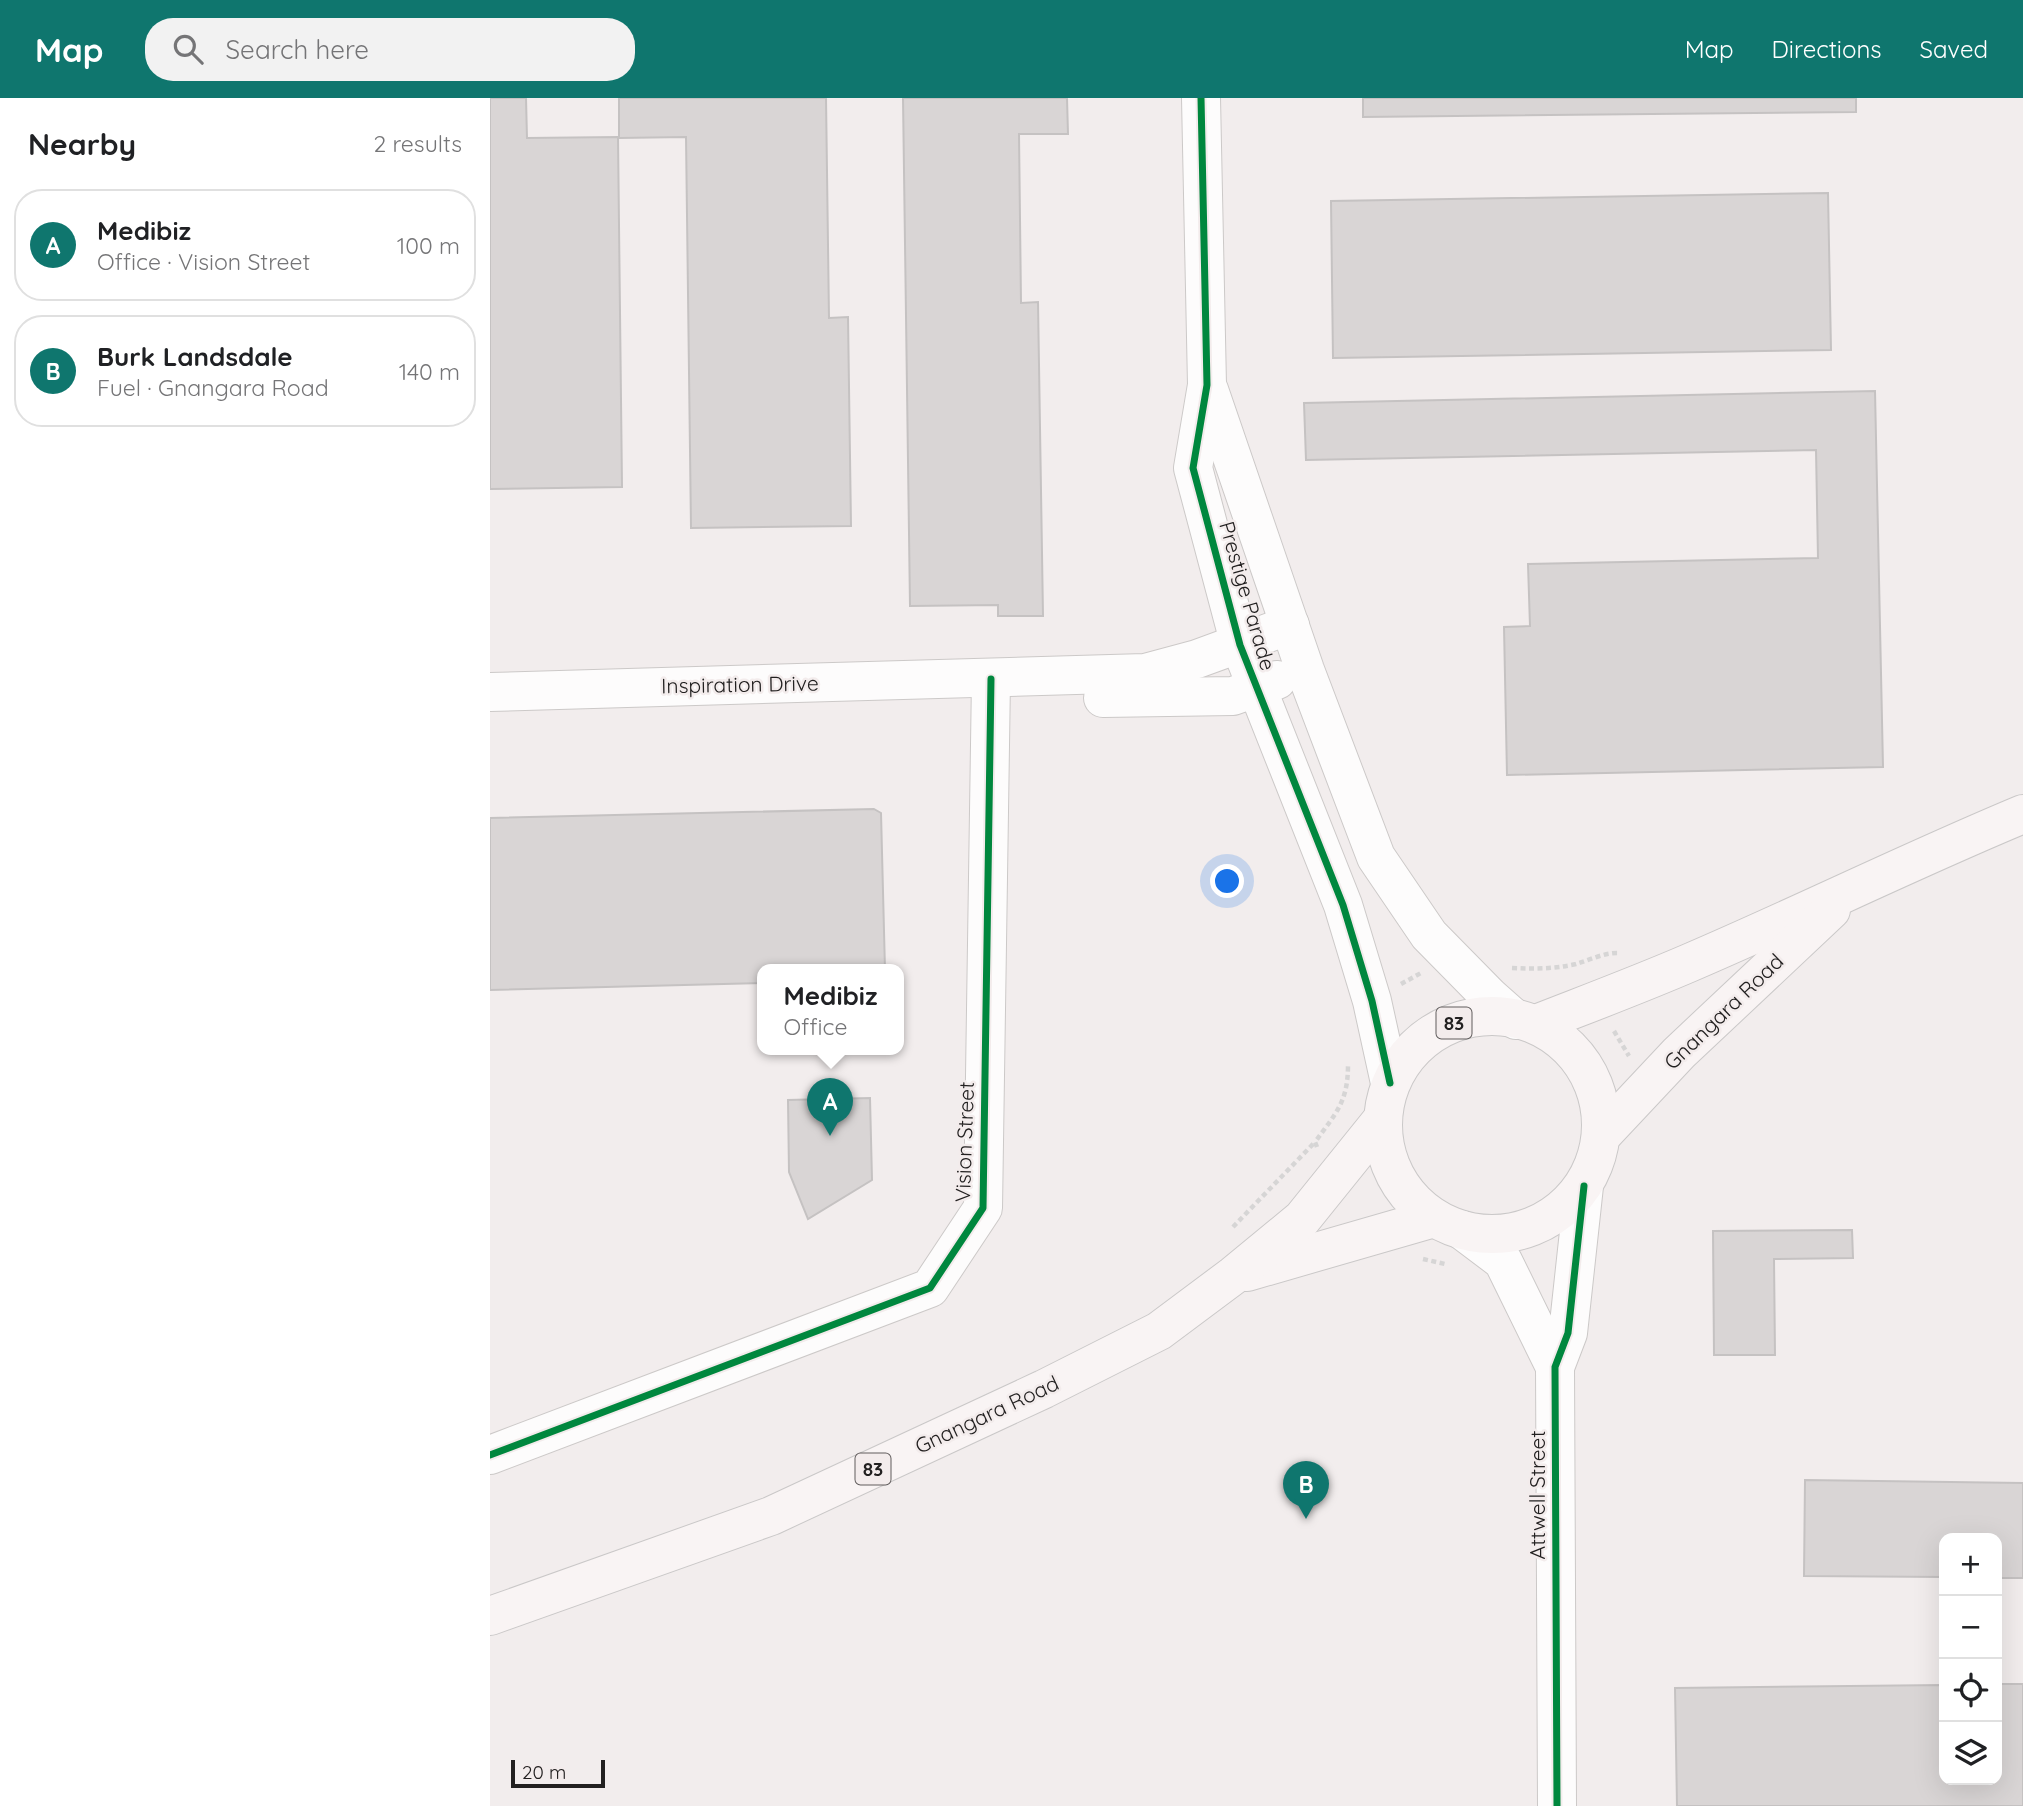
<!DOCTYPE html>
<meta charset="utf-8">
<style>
:root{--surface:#fff;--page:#f2f2f2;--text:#202124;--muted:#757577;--line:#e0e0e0;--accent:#0f766e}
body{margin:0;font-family:Quicksand,sans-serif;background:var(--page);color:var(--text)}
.controls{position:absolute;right:21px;bottom:21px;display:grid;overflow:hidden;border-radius:14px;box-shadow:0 7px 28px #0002}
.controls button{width:63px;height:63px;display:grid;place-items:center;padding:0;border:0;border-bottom:2px solid var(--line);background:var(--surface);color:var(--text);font:35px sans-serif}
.scale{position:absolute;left:21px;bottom:18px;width:94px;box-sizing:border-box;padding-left:7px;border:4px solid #222020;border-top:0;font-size:19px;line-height:24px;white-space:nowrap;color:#222020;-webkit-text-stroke:5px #f3ecec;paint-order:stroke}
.you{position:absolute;left:738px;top:784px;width:24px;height:24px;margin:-18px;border:5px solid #fff;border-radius:50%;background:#1a73e8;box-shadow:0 0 0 10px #1a73e833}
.badge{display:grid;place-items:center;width:46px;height:46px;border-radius:50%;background:var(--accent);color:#fff;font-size:23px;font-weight:700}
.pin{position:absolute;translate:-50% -58px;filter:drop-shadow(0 2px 4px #0008)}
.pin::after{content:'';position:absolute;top:37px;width:24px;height:21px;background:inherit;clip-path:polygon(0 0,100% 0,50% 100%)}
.popup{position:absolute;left:267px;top:866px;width:147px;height:91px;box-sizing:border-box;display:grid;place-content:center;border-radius:14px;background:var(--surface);filter:drop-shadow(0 2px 5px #0005);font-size:23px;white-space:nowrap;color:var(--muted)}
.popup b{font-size:26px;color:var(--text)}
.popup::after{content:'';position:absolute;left:50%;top:100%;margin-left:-14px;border:14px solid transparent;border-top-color:var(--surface)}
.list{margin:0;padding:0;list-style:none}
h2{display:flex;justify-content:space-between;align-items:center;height:91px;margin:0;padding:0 28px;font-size:30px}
h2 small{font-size:23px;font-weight:400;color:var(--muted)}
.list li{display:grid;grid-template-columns:46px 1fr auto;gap:21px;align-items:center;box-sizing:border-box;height:112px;margin:0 14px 14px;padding:0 14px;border:2px solid var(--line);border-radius:28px}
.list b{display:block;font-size:26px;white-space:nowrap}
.list p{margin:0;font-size:23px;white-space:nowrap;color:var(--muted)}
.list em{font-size:23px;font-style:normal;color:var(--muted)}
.icon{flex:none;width:38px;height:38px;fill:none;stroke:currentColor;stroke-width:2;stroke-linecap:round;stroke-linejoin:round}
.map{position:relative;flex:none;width:1533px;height:1708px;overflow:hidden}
header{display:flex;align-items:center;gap:42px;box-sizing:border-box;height:98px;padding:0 35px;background:var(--accent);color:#fff}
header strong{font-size:33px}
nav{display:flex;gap:38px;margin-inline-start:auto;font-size:24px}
.search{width:490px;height:63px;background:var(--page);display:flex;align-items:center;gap:18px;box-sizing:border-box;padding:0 24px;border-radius:28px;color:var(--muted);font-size:26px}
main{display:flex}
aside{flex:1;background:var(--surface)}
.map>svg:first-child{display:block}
</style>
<header>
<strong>Map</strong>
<div class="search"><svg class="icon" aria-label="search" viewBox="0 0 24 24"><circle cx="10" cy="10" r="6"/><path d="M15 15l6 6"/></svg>Search here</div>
<nav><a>Map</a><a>Directions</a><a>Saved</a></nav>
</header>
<main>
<aside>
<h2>Nearby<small>2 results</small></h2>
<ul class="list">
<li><span class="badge">A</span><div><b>Medibiz</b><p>Office · Vision Street</p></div><em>100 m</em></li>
<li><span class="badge">B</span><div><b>Burk Landsdale</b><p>Fuel · Gnangara Road</p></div><em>140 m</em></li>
</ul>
</aside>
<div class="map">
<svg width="1533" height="1708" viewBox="0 0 1533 1708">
<rect width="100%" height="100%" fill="#f2eded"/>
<g fill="#d9d5d5" stroke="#c5c2c2" stroke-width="2">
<path d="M0,0H36L37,40L128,39L132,389L0,391Z"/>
<path d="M129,0H336L339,220L358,219L361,428L201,430L196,39L129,40Z"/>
<path d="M413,0H577L578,36H529L531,205L548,204L553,518H508V507L420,508Z"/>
<path d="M873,0H1366V14L873,19Z"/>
<path d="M1338,95L1341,252L843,260L841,103Z"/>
<path d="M1385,293L1393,669L1017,677L1014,529L1040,528L1038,466L1328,460L1326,352L816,362L814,305Z"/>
<path d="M384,711L391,715L395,872H272V885L0,892V720Z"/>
<path d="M380,1000L382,1082L318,1121L299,1074L298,1002Z"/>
<path d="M1362,1132L1363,1160L1284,1161L1285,1257H1224L1223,1133Z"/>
<path d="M1315,1382L1533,1385V1480H1507V1440H1454V1479L1314,1478Z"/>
<path d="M1507,1586H1533V1708H1187L1185,1590L1454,1587V1682H1507Z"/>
</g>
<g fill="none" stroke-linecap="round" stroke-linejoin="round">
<defs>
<g id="minor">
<path d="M711,0L717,287L703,370L750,547L853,807L882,903L900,985"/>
<path d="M719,292L815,572L886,759L939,837L1000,899L1026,922"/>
<path d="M0,594L655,575L707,561L800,527"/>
<path d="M613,600L743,598L787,582"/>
<path d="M972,1132L1013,1163L1065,1269"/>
<path d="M0,1357L440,1190L493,1110L501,581"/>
<path d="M1067,1708L1065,1269L1078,1235L1094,1088"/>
</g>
<g id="major">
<circle cx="1002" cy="1027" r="109"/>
<path d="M1046,926C1097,906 1148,887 1199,865C1311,817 1420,763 1533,716"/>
<path d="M1112,1037L1189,955L1341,812"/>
<path d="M757,1174L944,1120"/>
<path d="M0,1518L281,1418L554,1291L669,1233L744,1177L812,1121L891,1023"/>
</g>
</defs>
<use href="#minor" stroke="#ccc9c8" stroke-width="40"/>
<use href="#major" stroke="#cac8c8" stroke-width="40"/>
<g stroke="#d6d5d5" stroke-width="4.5" stroke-dasharray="5 3.5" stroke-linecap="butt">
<path d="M1022,870C1044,871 1064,871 1086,866C1100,862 1115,854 1130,855"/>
<path d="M911,886L931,875"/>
<path d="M1124,933L1139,958"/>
<path d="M827,1049L825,1044C846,1015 858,1004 858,967"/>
<path d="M743,1129L825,1044"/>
<path d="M933,1161L955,1166"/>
</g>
<use href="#minor" stroke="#fdfcfc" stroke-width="38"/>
<use href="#major" stroke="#f9f4f4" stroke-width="38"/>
<defs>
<g id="cycleway">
<path d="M711,0L717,287L703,370L750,547L853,807L882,903L900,985"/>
<path d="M0,1357L440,1190L493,1110L501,581"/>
<path d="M1067,1708L1065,1269L1078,1235L1094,1088"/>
</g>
</defs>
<use href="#cycleway" stroke="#f3ecec" stroke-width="11"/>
<use href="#cycleway" stroke="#00873e" stroke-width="7"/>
</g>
<g text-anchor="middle" stroke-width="5" stroke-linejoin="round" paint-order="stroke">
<g fill="#f3ecec" stroke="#615d5d" stroke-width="2">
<rect x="946.5" y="909.5" width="35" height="31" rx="5"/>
<rect x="365.5" y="1355.5" width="35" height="31" rx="5"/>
</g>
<g font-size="19" font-weight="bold" fill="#222020">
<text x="964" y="932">83</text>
<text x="383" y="1378">83</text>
</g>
<g font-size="21" fill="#222020" stroke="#f3ecec">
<text transform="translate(757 498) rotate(74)" y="7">Prestige Parade</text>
<text transform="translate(250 587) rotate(-1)" y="7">Inspiration Drive</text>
<text transform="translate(1234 914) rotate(-44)" y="7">Gnangara Road</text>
<text transform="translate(475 1044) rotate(-88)" y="7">Vision Street</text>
<text transform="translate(497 1317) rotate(-25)" y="7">Gnangara Road</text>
<text transform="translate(1048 1397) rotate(-90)" y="7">Attwell Street</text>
</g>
</g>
</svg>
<div class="controls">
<button>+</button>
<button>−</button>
<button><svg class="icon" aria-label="locate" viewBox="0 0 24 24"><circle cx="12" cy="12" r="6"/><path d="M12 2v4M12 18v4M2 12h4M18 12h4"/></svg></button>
<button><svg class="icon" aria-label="layers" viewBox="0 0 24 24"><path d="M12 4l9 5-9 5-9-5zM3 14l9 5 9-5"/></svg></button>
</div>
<div class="scale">20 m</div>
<div class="you"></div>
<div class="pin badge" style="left:340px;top:1038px">A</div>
<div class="popup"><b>Medibiz</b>Office</div>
<div class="pin badge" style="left:816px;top:1421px">B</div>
</div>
</main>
